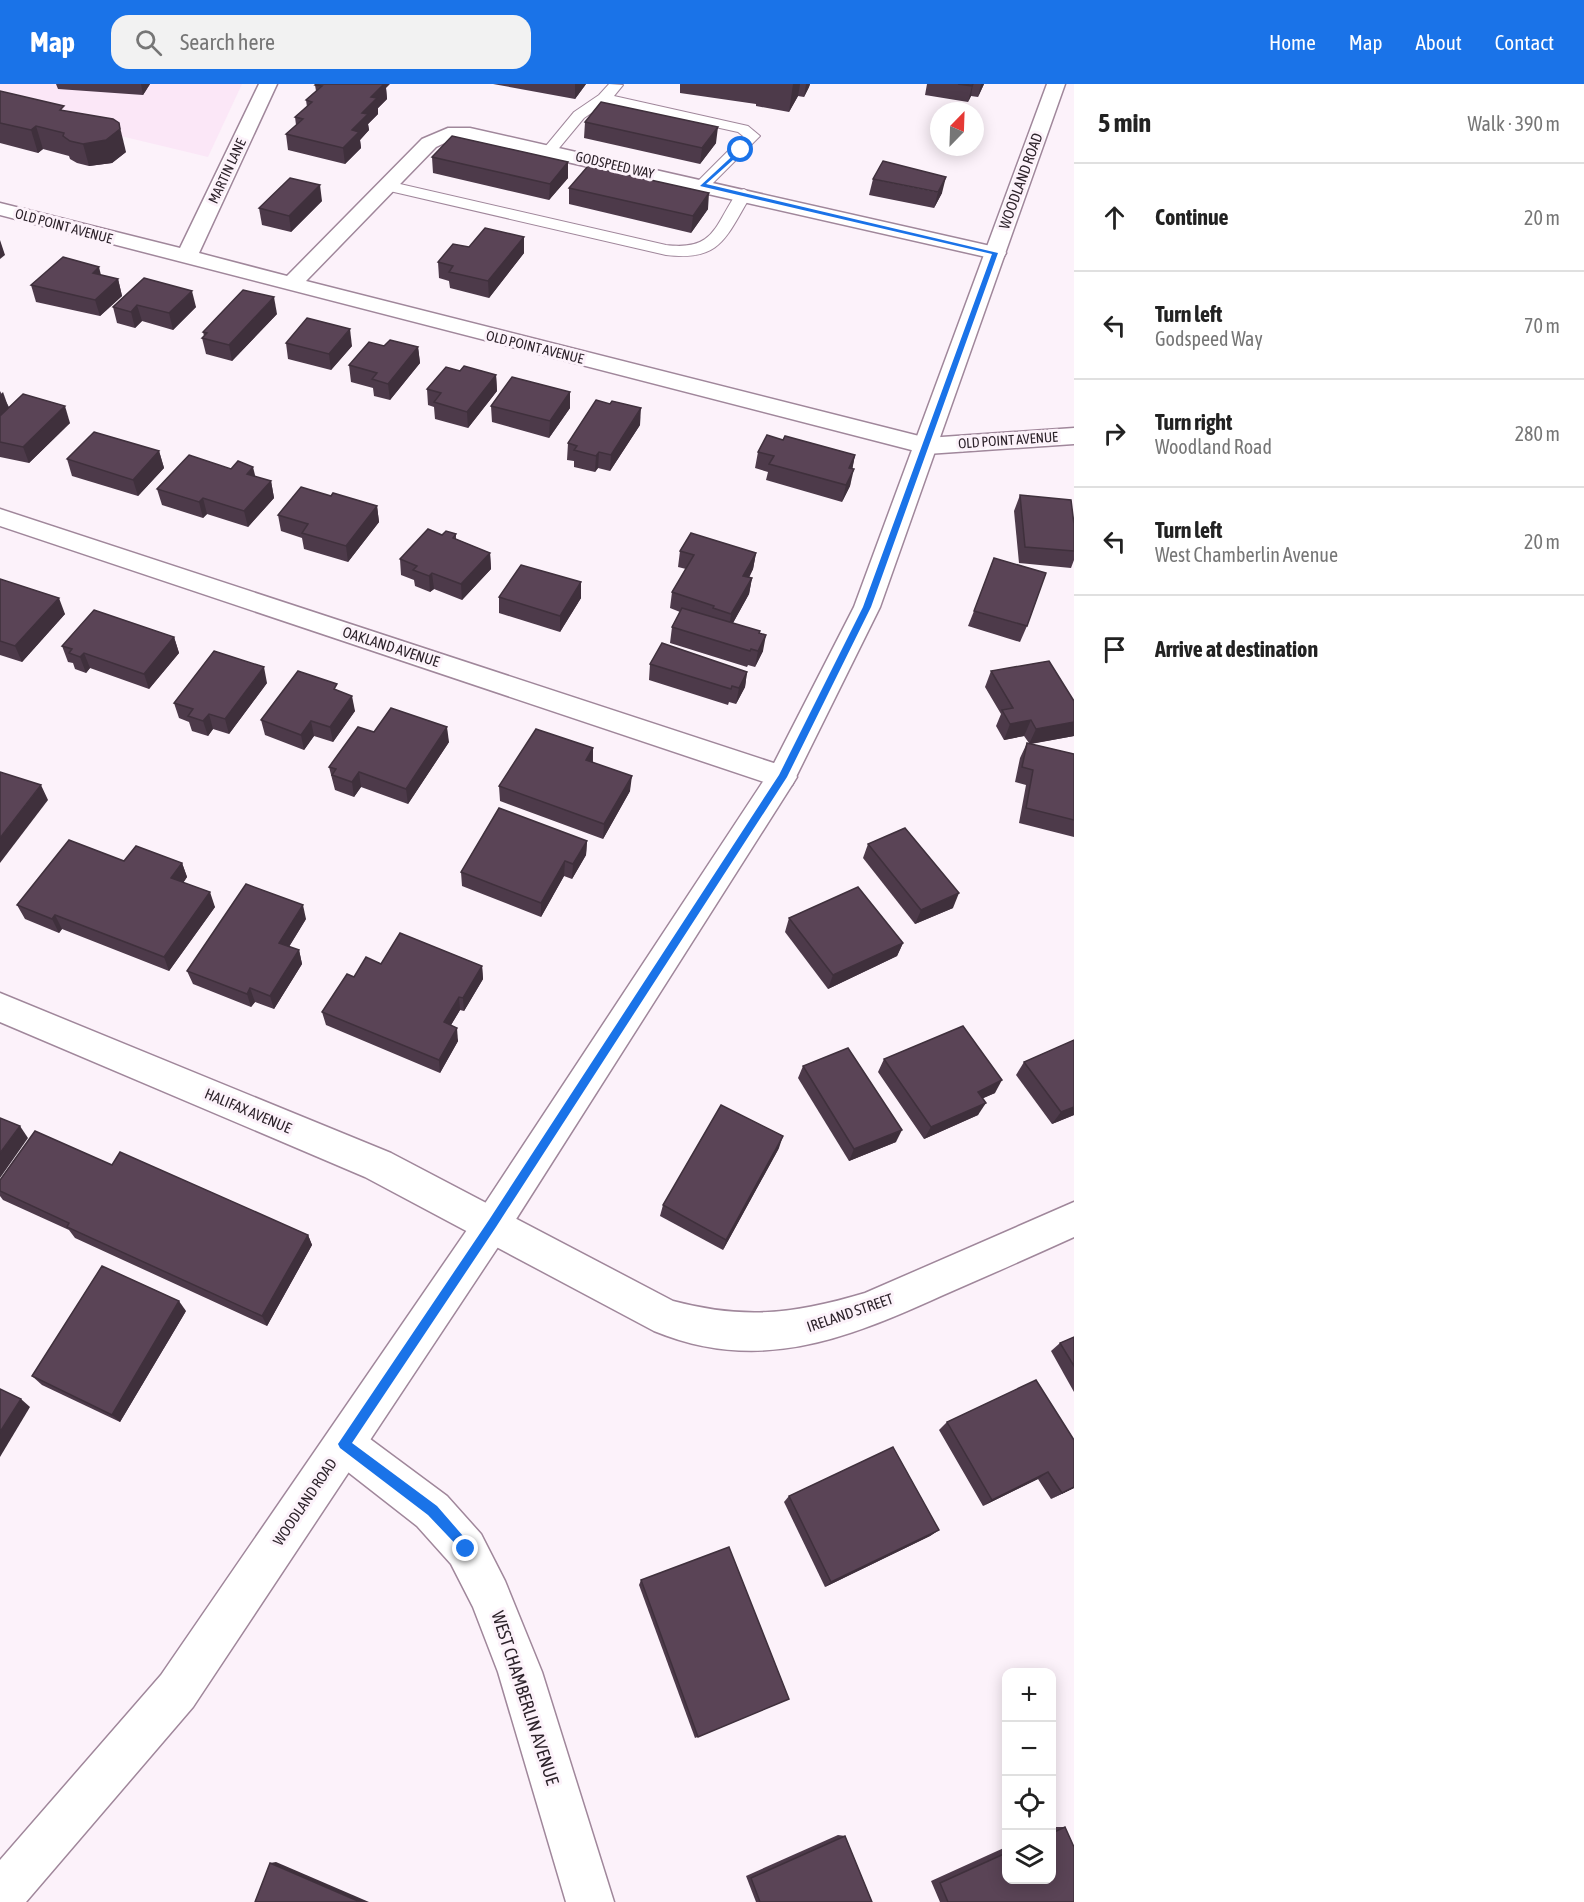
<!DOCTYPE html>
<meta charset="utf-8">
<style>
:root{--surface:#fff;--page:#f2f2f2;--text:#222;--muted:#767676;--line:#e0e0e0;--accent:#1a73e8}
body{margin:0;font-family:"Asap Condensed",sans-serif;background:var(--page);color:var(--text)}
.controls{position:absolute;right:18px;bottom:18px;display:grid;overflow:hidden;border-radius:12px;box-shadow:0 3px 15px #0003}
.controls button{width:54px;height:54px;display:grid;place-items:center;padding:0;border:0;border-bottom:2px solid var(--line);background:var(--surface);color:var(--text);font:30px sans-serif}
.compass{position:absolute;left:930px;top:18px;width:54px;height:54px;border-radius:50%;background:var(--surface);box-shadow:0 3px 15px #0003;rotate:23deg}
.stop{position:absolute;width:18px;height:18px;margin:-14px;border:4px solid #1a73e8;border-radius:50%;background:#fff}
.stop.end{background:#1a73e8;border-color:#fff;box-shadow:0 2px 6px #0008}
.list{margin:0;padding:0;list-style:none}
h2{display:flex;justify-content:space-between;align-items:center;height:78px;margin:0;padding:0 24px;font-size:26px}
h2 small{font-size:20px;font-weight:400;color:var(--muted)}
.list li{display:grid;grid-template-columns:39px 1fr auto;gap:18px;align-items:center;box-sizing:border-box;height:108px;padding:0 24px;border-top:2px solid var(--line)}
.list b{display:block;font-size:22px;white-space:nowrap}
.list p{margin:0;font-size:20px;white-space:nowrap;color:var(--muted)}
.list em{font-size:20px;font-style:normal;color:var(--muted)}
.icon{flex:none;width:33px;height:33px;fill:none;stroke:currentColor;stroke-width:2;stroke-linecap:round;stroke-linejoin:round}
.map{position:relative;flex:none;width:1074px;height:1818px;overflow:hidden}
header{display:flex;align-items:center;gap:36px;box-sizing:border-box;height:84px;padding:0 30px;background:var(--accent);color:#fff}
header strong{font-size:28px}
nav{display:flex;gap:33px;margin-inline-start:auto;font-size:21px}
.search{width:420px;height:54px;background:var(--page);display:flex;align-items:center;gap:15px;box-sizing:border-box;padding:0 21px;border-radius:18px;color:var(--muted);font-size:22px}
main{display:flex}
aside{flex:1;background:var(--surface)}
.map>svg:first-child{display:block}
</style>
<header>
<strong>Map</strong>
<div class="search"><svg class="icon" aria-label="search" viewBox="0 0 24 24"><circle cx="10" cy="10" r="6"/><path d="M15 15l6 6"/></svg>Search here</div>
<nav><a>Home</a><a>Map</a><a>About</a><a>Contact</a></nav>
</header>
<main>
<div class="map">
<svg width="1074" height="1818" viewBox="0 0 1074 1818">
<rect width="100%" height="100%" fill="#fcf2fa"/>
<path fill="#fbe7f7" d="M0,0H242L208,73L0,23Z"/>
<g fill="none" stroke-linecap="round" stroke-linejoin="round">
<defs>
<g id="lane">
<path d="M609,0L623,1L614,12L748,42L760,52L708,104L702,106L694,101L743,52L738,48L606,19L584,34L555,69H545L542,66L545,63L574,28L599,11Z"/>
<path d="M387,97L666,161C715,167 714,142 738,107L744,105L752,110C726,152 722,178 666,171L381,105L379,102L381,99Z"/>
</g>
<g id="street">
<path d="M259,0H277L199,169L287,192L422,55L448,44H470L995,163L1003,164L1006,169L1003,174L995,175L470,56H451L436,63L306,197L927,354L1074,344V360L927,370L0,131V119L180,164Z"/>
<path d="M0,425L792,685L797,693L792,701L782,704L0,442Z"/>
<path d="M0,909L391,1069L673,1217C744,1236 795,1230 865,1209L1074,1118V1153C1030,1173 985,1193 941,1212C844,1256 758,1290 654,1247L365,1093L0,938Z"/>
<path d="M344,1340L358,1346L447,1412L481,1450L505,1497L542,1588L614,1818H566L498,1588L473,1523L451,1480L417,1442L330,1374L324,1360L330,1346Z"/>
</g>
<path id="secondary" d="M1047,0H1065L880,523L792,701L506,1151L193,1623L26,1818H0V1776L161,1591L480,1127L770,687L854,523Z"/>
</defs>
<use href="#lane" stroke="#a0879b" stroke-width="2"/>
<use href="#street" stroke="#a0879b" stroke-width="3"/>
<use href="#secondary" stroke="#a0879b" stroke-width="3"/>
<use href="#lane" fill="#fff" fill-rule="evenodd"/>
<use href="#street" fill="#fff" fill-rule="evenodd"/>
<use href="#secondary" fill="#fff" fill-rule="evenodd"/>
</g>
<g fill="#4d3a4a">
<path d="M56,0H150L143,11L58,5Z"/>
<path d="M493,0H586L575,15Z"/>
<path d="M680,0H810L809,3L804,13L798,12L789,28L756,22V20L680,9Z"/>
<path d="M927,0H984L978,13L971,12L968,18L925,11Z"/>
<path d="M315,1L386,4L387,15L378,24V30L368,40L369,46L360,56L361,64L345,80L288,66L286,50L296,41L295,33L307,23L306,16L316,7Z"/>
<path d="M0,7L65,27L126,68L112,79L89,82L77,79L70,75L69,72L43,65L38,69L0,59Z"/>
<path d="M585,38L716,59L700,80L584,54Z"/>
<path d="M432,73L568,78V94L549,116L433,89Z"/>
<path d="M873,95L942,109L934,124L869,111Z"/>
<path d="M569,104L708,125L691,149L569,120Z"/>
<path d="M322,117L291,148L262,141L259,124Z"/>
<path d="M524,153V169L489,214L450,204L449,197L439,194L438,178L469,163Z"/>
<path d="M144,194L196,223L173,246L142,237L135,244L117,239L113,223Z"/>
<path d="M118,195L122,212L100,232L36,218L31,201Z"/>
<path d="M277,230L232,277L206,270L202,254L204,252L203,248Z"/>
<path d="M286,259L352,262L331,286L288,275Z"/>
<path d="M384,262L418,263L420,279L390,316L374,312L373,304L351,298L349,281Z"/>
<path d="M460,287L496,291L497,307L468,344L435,335L434,323L428,321L427,305Z"/>
<path d="M0,307L9,323L70,339L29,379L0,373Z"/>
<path d="M570,308V324L549,354L492,338L491,322Z"/>
<path d="M640,341L610,387L598,384L595,388L574,383V377L567,376L568,359Z"/>
<path d="M783,356L855,371L852,385L850,402L842,418L766,396L768,388L755,384L758,368Z"/>
<path d="M159,367L164,384L138,412L72,392L67,375Z"/>
<path d="M255,393L271,397L274,414L248,443L207,430L203,434L162,421L157,405Z"/>
<path d="M1020,411L1074,440V476L1071,484L1019,479L1014,427Z"/>
<path d="M331,412L377,422L379,438L348,478L304,465L302,454L281,447L278,431Z"/>
<path d="M456,450V455L490,469L491,485L462,516L434,505L430,508L415,502L414,496L401,491L400,475L442,451Z"/>
<path d="M680,467L756,469L753,485L749,494H752L749,510L733,539L759,549L763,567L755,583L748,581L747,583L670,559L672,543L680,528L670,524L672,508L686,485L678,483Z"/>
<path d="M0,495L65,530L22,578L0,571Z"/>
<path d="M581,498V514L560,548L499,529V513Z"/>
<path d="M974,527L1027,542L1020,558L968,542Z"/>
<path d="M174,553L179,569L149,605L90,584L86,589L75,585L73,579L68,578L62,562Z"/>
<path d="M650,580L747,588L745,603L736,620L729,618L728,621L649,596Z"/>
<path d="M991,587L1074,617V652L1031,660L1074,670V753L1019,739L1026,701L1015,698L1020,674L1027,659H1029L1024,652L1004,656L996,642L1001,630L985,603Z"/>
<path d="M267,599L229,650L213,645L208,652L192,647L189,638L179,634L174,619Z"/>
<path d="M339,607L355,627L333,658L314,652L304,666L265,651L261,636Z"/>
<path d="M374,648L449,658L408,720L361,703L354,713L335,706L329,683Z"/>
<path d="M593,664V678L630,707L603,755L500,717L499,702Z"/>
<path d="M587,757L586,771L572,795L564,792L541,833L462,802L461,788Z"/>
<path d="M868,760L953,824L915,840L863,774Z"/>
<path d="M124,777L182,779L187,793L183,799L215,823L169,887L62,845L59,849L25,835L17,821Z"/>
<path d="M789,834L903,859L897,872L828,905L785,848Z"/>
<path d="M306,835L289,863L299,866L302,880L274,925L255,918L251,923L193,900L187,887Z"/>
<path d="M381,880L482,882L483,895L464,927L460,926L451,941L458,957L440,989L326,941L322,928L354,893Z"/>
<path d="M884,975L995,1009L983,1014L978,1031L924,1055L878,988Z"/>
<path d="M1024,978L1074,1031L1052,1040L1016,991Z"/>
<path d="M803,982L896,1058L849,1077L798,994Z"/>
<path d="M779,1064L723,1166L660,1132L663,1121Z"/>
<path d="M112,1081L308,1151L312,1161L267,1242L75,1154L69,1146L3,1116L0,1112V1096Z"/>
<path d="M186,1227L120,1338L42,1301L32,1292Z"/>
<path d="M1074,1253V1308L1051,1267L1060,1259Z"/>
<path d="M947,1338L1074,1356V1404L1051,1415L1038,1395L983,1422L939,1346Z"/>
<path d="M789,1412L939,1446L930,1452L825,1503L784,1418Z"/>
<path d="M641,1496L789,1615L695,1654L639,1501Z"/>
<path d="M1052,1743H1065L1074,1818H940L931,1797L1006,1763V1796H1052Z"/>
<path d="M838,1751L845,1752L872,1818H756L746,1792Z"/>
</g>
<g fill="#3f303c">
<path d="M141,0H150L143,11Z"/>
<path d="M376,0H390L386,4L387,15L378,24V30L368,40L369,46L360,56L361,64L345,80L343,64L352,46L371,13Z"/>
<path d="M575,0H586L575,15Z"/>
<path d="M793,0H800L798,12L789,28Z"/>
<path d="M806,0H810L809,3L804,13Z"/>
<path d="M973,0L971,12L968,18L972,2Z"/>
<path d="M981,0H984L978,13Z"/>
<path d="M119,39L126,68L112,79L89,82L83,60Z"/>
<path d="M36,42L43,65L38,69L31,46Z"/>
<path d="M718,43L716,59L700,80L702,64Z"/>
<path d="M568,78V94L549,116L550,100Z"/>
<path d="M946,93L942,109L934,124L938,108Z"/>
<path d="M320,101L322,117L291,148L289,132Z"/>
<path d="M709,109L708,125L691,149L693,132Z"/>
<path d="M524,153V169L489,214L488,197Z"/>
<path d="M0,156L5,171L0,175Z"/>
<path d="M99,183L103,199L93,189Z"/>
<path d="M118,195L122,212L100,232L95,216Z"/>
<path d="M192,207L196,223L173,246L169,229Z"/>
<path d="M274,213L277,230L232,277L229,261Z"/>
<path d="M137,221L142,237L135,244L131,228Z"/>
<path d="M350,245L352,262L331,286L329,270Z"/>
<path d="M418,263L420,279L390,316L388,300Z"/>
<path d="M496,291L497,307L468,344L467,328Z"/>
<path d="M3,308L9,325L0,333V311Z"/>
<path d="M570,308V324L549,354L550,337Z"/>
<path d="M65,322L70,339L29,379L23,363Z"/>
<path d="M641,324L640,341L610,387L611,371Z"/>
<path d="M159,367L164,384L138,412L133,396Z"/>
<path d="M599,368L598,384L595,388L596,372Z"/>
<path d="M855,371L852,387L849,384Z"/>
<path d="M253,383L257,399L247,390Z"/>
<path d="M854,385L850,402L842,418L846,401Z"/>
<path d="M271,397L274,414L248,443L244,427Z"/>
<path d="M203,414L207,430L203,434L199,418Z"/>
<path d="M377,422L379,438L348,478L346,462Z"/>
<path d="M490,469L491,485L462,516L461,500Z"/>
<path d="M756,469L753,485L741,508L743,492Z"/>
<path d="M432,489L434,505L430,508L429,492Z"/>
<path d="M752,494L749,510L729,546L731,530Z"/>
<path d="M581,498V514L560,548V532Z"/>
<path d="M59,514L65,530L22,578L15,562Z"/>
<path d="M766,551L763,567L755,583L758,567Z"/>
<path d="M174,553L179,569L149,605L144,590Z"/>
<path d="M84,569L90,584L86,589L80,573Z"/>
<path d="M264,583L267,599L229,650L225,635Z"/>
<path d="M747,588L745,603L736,620L739,604Z"/>
<path d="M352,612L355,627L333,658L330,643Z"/>
<path d="M209,630L213,645L208,652L203,637Z"/>
<path d="M1031,636L1024,652L1004,656L1010,640Z"/>
<path d="M311,637L314,652L304,666L301,651Z"/>
<path d="M1074,638V652L1029,660L1036,645Z"/>
<path d="M447,643L449,658L408,720L406,705Z"/>
<path d="M593,664L592,680L586,676Z"/>
<path d="M359,688L361,703L354,713L352,698Z"/>
<path d="M632,692L630,707L603,755L604,740Z"/>
<path d="M41,701L48,716L0,779V754Z"/>
<path d="M587,757L586,771L572,795L573,780Z"/>
<path d="M565,777L564,792L541,833V819Z"/>
<path d="M182,779L187,793L176,809L171,794Z"/>
<path d="M210,808L215,823L169,887L164,873Z"/>
<path d="M959,809L953,824L915,840L921,826Z"/>
<path d="M303,821L306,835L283,872L279,859Z"/>
<path d="M55,831L62,845L59,849L52,835Z"/>
<path d="M903,859L897,872L828,905L833,891Z"/>
<path d="M299,866L302,880L274,925L270,912Z"/>
<path d="M482,882L483,895L464,927L463,914Z"/>
<path d="M250,904L255,918L251,923L247,910Z"/>
<path d="M459,913L460,926L445,951L444,938Z"/>
<path d="M457,944L458,957L440,989L439,976Z"/>
<path d="M1002,996L995,1009L970,1020L978,1008Z"/>
<path d="M986,1019L978,1031L924,1055L931,1043Z"/>
<path d="M1074,1023V1031L1052,1040L1061,1028Z"/>
<path d="M20,1042L28,1054L0,1094V1069Z"/>
<path d="M902,1046L896,1058L849,1077L854,1065Z"/>
<path d="M783,1052L779,1064L723,1166L726,1156Z"/>
<path d="M308,1151L312,1161L267,1242L262,1232Z"/>
<path d="M179,1217L186,1227L120,1338L112,1331Z"/>
<path d="M21,1315L30,1323L0,1373V1348Z"/>
<path d="M1048,1388L1038,1395L983,1422L992,1416Z"/>
<path d="M1074,1403V1404L1051,1415L1062,1409Z"/>
<path d="M939,1446L930,1452L825,1503L831,1498Z"/>
<path d="M276,1778L369,1818H360L270,1779Z"/>
</g>
<g fill="#5a4456" stroke="#3f303c" stroke-width="1.5">
<path d="M316,0H384L371,13L377,14L362,29L368,30L352,46L359,48L343,64L286,50L303,35L295,33L312,18L306,16L322,2L315,1Z"/>
<path d="M958,0H973L972,2Z"/>
<path d="M0,7L64,22L60,26L113,35L119,39L120,45L106,56L83,60L70,57L63,52L64,49L36,42L31,46L0,39Z"/>
<path d="M601,18L718,43L702,64L585,38Z"/>
<path d="M452,52L568,78L550,100L432,73Z"/>
<path d="M883,77L946,93L938,108L873,95Z"/>
<path d="M588,82L709,109L693,132L569,104Z"/>
<path d="M290,94L320,101L289,132L259,124Z"/>
<path d="M485,144L524,153L488,197L449,188L453,182L438,178L453,160L469,163Z"/>
<path d="M63,173L99,183L93,189L118,195L95,216L31,201Z"/>
<path d="M144,194L192,207L169,229L137,221L131,228L113,223Z"/>
<path d="M243,206L274,213L229,261L202,254L207,249L203,248Z"/>
<path d="M307,234L350,245L329,270L286,259Z"/>
<path d="M390,256L418,263L388,300L372,295L377,289L349,281L369,258L384,262Z"/>
<path d="M464,282L496,291L467,328L434,318L441,309L427,305L446,283L460,287Z"/>
<path d="M512,293L570,308L550,337L491,322Z"/>
<path d="M23,310L65,322L23,363L0,358V332Z"/>
<path d="M596,316L610,320L612,317L641,324L611,371L599,368L596,372L574,366L577,362L568,359Z"/>
<path d="M94,348L159,367L133,396L67,375Z"/>
<path d="M767,351L783,356L785,352L855,371L849,384L854,385L846,401L769,380L774,372L758,368Z"/>
<path d="M189,371L231,385L238,377L253,383L247,390L271,397L244,427L203,414L199,418L157,405Z"/>
<path d="M301,403L331,412L333,409L377,422L346,462L302,449L308,440L278,431Z"/>
<path d="M1020,411L1071,416L1074,440V467L1025,463Z"/>
<path d="M428,445L442,451L446,447L456,450L453,454L490,469L461,500L432,489L429,492L413,486L417,482L400,475Z"/>
<path d="M691,449L756,469L743,492L752,494L731,530L713,524L714,522L672,508L694,471L680,467Z"/>
<path d="M994,474L1046,489L1027,542L974,527Z"/>
<path d="M521,481L581,498L560,532L499,513Z"/>
<path d="M0,495L59,514L15,562L0,557Z"/>
<path d="M682,524L760,547L759,549L766,551L758,567L751,565L750,567L672,543Z"/>
<path d="M94,526L174,553L144,590L84,569L80,573L69,569L72,565L62,562Z"/>
<path d="M662,559L747,588L739,604L732,602L731,605L650,580Z"/>
<path d="M214,567L264,583L225,635L209,630L203,637L188,632L193,625L174,619Z"/>
<path d="M1049,577L1074,617V638L1036,645L1031,636L1010,640L1002,626L1013,624L991,587Z"/>
<path d="M298,587L337,600L334,605L352,612L330,643L311,637L301,651L261,636Z"/>
<path d="M391,624L447,643L406,705L359,688L352,698L332,691L336,685L329,683L358,643L374,648Z"/>
<path d="M536,645L593,664L586,676L632,692L604,740L499,702Z"/>
<path d="M1027,659L1074,670V736L1026,724L1033,686L1022,683Z"/>
<path d="M0,688L41,701L0,754Z"/>
<path d="M499,724L587,757L573,780L565,777L541,819L461,788Z"/>
<path d="M905,744L959,809L921,826L868,760Z"/>
<path d="M69,756L124,777L136,762L182,779L171,794L210,808L164,873L55,831L52,835L17,821Z"/>
<path d="M246,800L303,821L279,859L299,866L270,912L250,904L247,910L187,887Z"/>
<path d="M858,803L903,859L833,891L789,834Z"/>
<path d="M400,849L482,882L463,914L459,913L444,938L457,944L439,976L322,928L347,890L354,893L366,873L381,880Z"/>
<path d="M963,942L1002,996L978,1008L986,1019L931,1043L884,975Z"/>
<path d="M1074,956V1023L1061,1028L1024,978Z"/>
<path d="M848,964L902,1046L854,1065L803,982Z"/>
<path d="M721,1021L783,1052L726,1156L663,1121Z"/>
<path d="M0,1034L20,1042L0,1069Z"/>
<path d="M35,1047L112,1081L120,1068L308,1151L262,1232L67,1143L69,1139L0,1107V1096Z"/>
<path d="M102,1182L179,1217L112,1331L32,1292Z"/>
<path d="M1074,1253V1282L1060,1259Z"/>
<path d="M1036,1296L1074,1356V1403L1062,1409L1048,1388L992,1416L947,1338Z"/>
<path d="M0,1305L21,1315L0,1348Z"/>
<path d="M893,1363L939,1446L831,1498L789,1412Z"/>
<path d="M729,1463L789,1615L698,1653L641,1496Z"/>
<path d="M1065,1743L1074,1763V1818H948L940,1799L1006,1769V1796H1052V1749Z"/>
<path d="M845,1752L872,1818H760L751,1794Z"/>
<path d="M270,1779L360,1818H255Z"/>
</g>
<path fill="#1a73e8" d="M741,64L743,67L706,100L998,169L871,523L787,693L496,1143L352,1359L437,1422L470,1460L472,1465L466,1471L428,1431L340,1364L338,1360L489,1136L779,691L863,523L992,170L700,102Z"/>
<g text-anchor="middle" stroke-width="6" stroke-linejoin="round" paint-order="stroke">
<g font-size="14" fill="#2d232b" stroke="#fcf2fa">
<text transform="translate(615 81) rotate(13)" y="5">GODSPEED WAY</text>
<text transform="translate(227 87) rotate(-65)" y="5">MARTIN LANE</text>
<text transform="translate(64 142) rotate(15)" y="5">OLD POINT AVENUE</text>
<text transform="translate(535 263) rotate(14)" y="5">OLD POINT AVENUE</text>
<text transform="translate(1008 356) rotate(-4)" y="5">OLD POINT AVENUE</text>
</g>
<g font-size="15" fill="#2d232b" stroke="#fcf2fa">
<text transform="translate(1021 97) rotate(-70)" y="5">WOODLAND ROAD</text>
<text transform="translate(391 563) rotate(18)" y="5">OAKLAND AVENUE</text>
<text transform="translate(248 1027) rotate(23)" y="5">HALIFAX AVENUE</text>
<text transform="translate(850 1229) rotate(-19)" y="5">IRELAND STREET</text>
<text transform="translate(305 1418) rotate(-56)" y="5">WOODLAND ROAD</text>
</g>
<g font-size="18" fill="#2d232b" stroke="#fcf2fa">
<text transform="translate(525 1614) rotate(72)" y="6">WEST CHAMBERLIN AVENUE</text>
</g>
</g>
</svg>
<div class="controls">
<button>+</button>
<button>−</button>
<button><svg class="icon" aria-label="locate" viewBox="0 0 24 24"><circle cx="12" cy="12" r="6"/><path d="M12 2v4M12 18v4M2 12h4M18 12h4"/></svg></button>
<button><svg class="icon" aria-label="layers" viewBox="0 0 24 24"><path d="M12 4l9 5-9 5-9-5zM3 14l9 5 9-5"/></svg></button>
</div>
<svg class="compass" viewBox="-18 -18 36 36"><path d="M0-13l5 13h-10z" fill="#e53935"/><path d="M0 13l5-13h-10z" fill="#767676"/></svg>
<div class="stop" style="left:741px;top:66px"></div>
<div class="stop end" style="left:466px;top:1465px"></div>
</div>
<aside>
<h2>5 min<small>Walk · 390 m</small></h2>
<ul class="list">
<li><svg class="icon" aria-label="ahead" viewBox="0 0 24 24"><path d="M12 20V5M6 11l6-6 6 6"/></svg><div><b>Continue</b></div><em>20 m</em></li>
<li><svg class="icon" aria-label="left" viewBox="0 0 24 24"><path d="M17 20v-9H6M10 6l-5 5 5 5"/></svg><div><b>Turn left</b><p>Godspeed Way</p></div><em>70 m</em></li>
<li><svg class="icon" aria-label="right" viewBox="0 0 24 24"><path d="M7 20v-9h11M14 6l5 5-5 5"/></svg><div><b>Turn right</b><p>Woodland Road</p></div><em>280 m</em></li>
<li><svg class="icon" aria-label="left" viewBox="0 0 24 24"><path d="M17 20v-9H6M10 6l-5 5 5 5"/></svg><div><b>Turn left</b><p>West Chamberlin Avenue</p></div><em>20 m</em></li>
<li><svg class="icon" aria-label="arrive" viewBox="0 0 24 24"><path d="M6 21V4h12l-3 4 3 4H6"/></svg><div><b>Arrive at destination</b></div></li>
</ul>
</aside>
</main>
